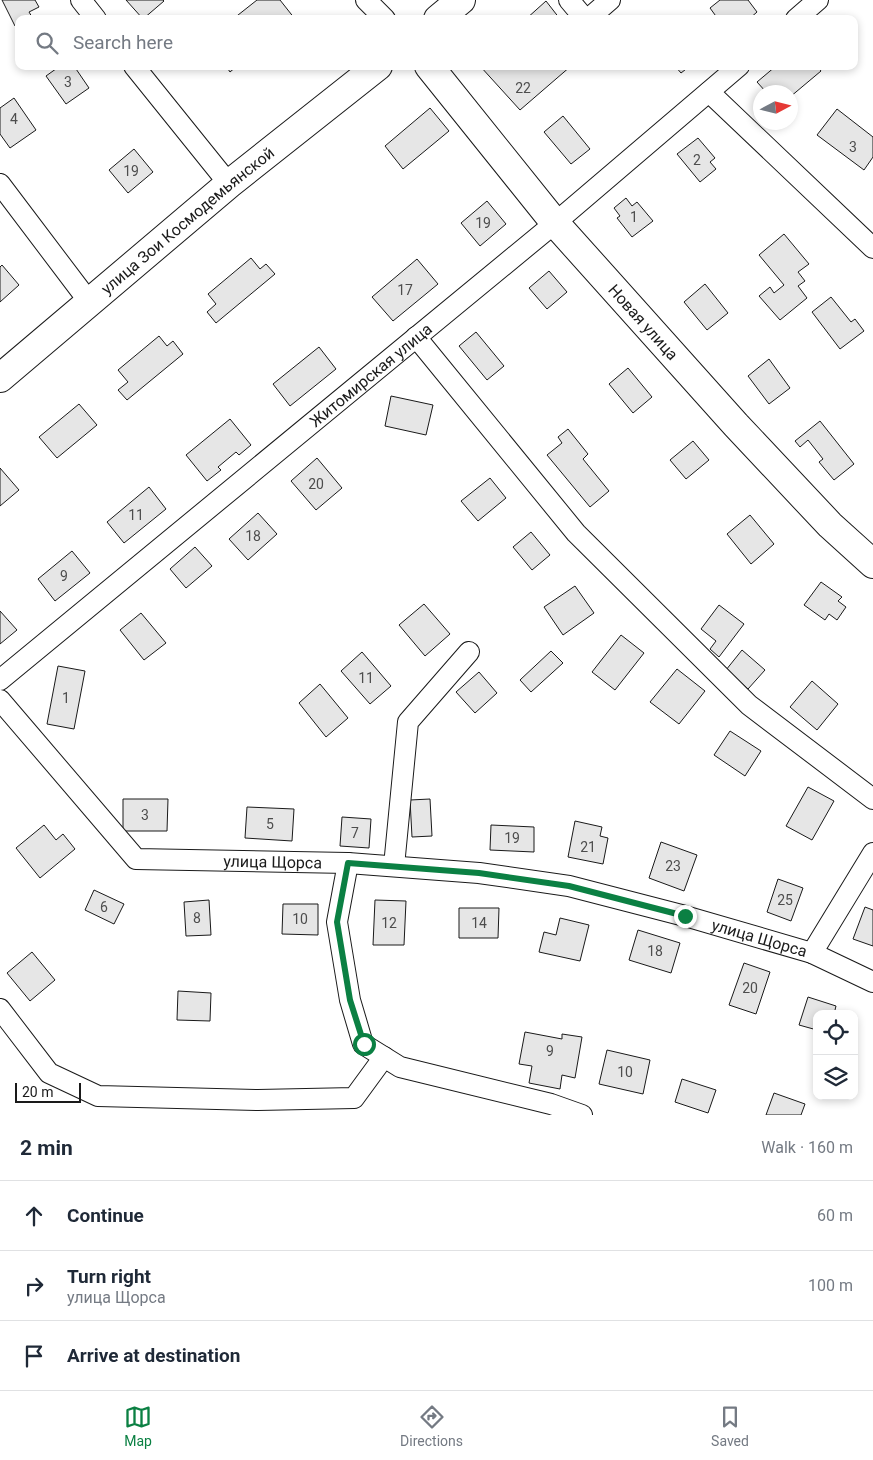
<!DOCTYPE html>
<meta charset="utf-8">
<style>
:root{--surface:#fff;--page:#f2f2f3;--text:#1f2937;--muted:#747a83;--line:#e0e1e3;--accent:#0b8043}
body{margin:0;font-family:Roboto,sans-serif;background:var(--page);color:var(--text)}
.controls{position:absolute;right:15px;bottom:15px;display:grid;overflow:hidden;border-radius:10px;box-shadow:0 2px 8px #0003}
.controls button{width:45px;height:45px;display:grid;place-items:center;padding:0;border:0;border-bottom:1px solid var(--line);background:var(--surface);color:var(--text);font:25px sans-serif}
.compass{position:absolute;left:753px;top:85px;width:45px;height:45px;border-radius:50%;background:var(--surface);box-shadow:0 2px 8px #0003;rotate:83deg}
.scale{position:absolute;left:15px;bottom:12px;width:66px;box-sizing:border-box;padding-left:5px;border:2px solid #1a1a1a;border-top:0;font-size:14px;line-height:18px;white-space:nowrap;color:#1a1a1a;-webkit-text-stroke:4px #fff;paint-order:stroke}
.stop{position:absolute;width:15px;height:15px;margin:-11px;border:4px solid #0b8043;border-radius:50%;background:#fff}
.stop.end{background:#0b8043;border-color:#fff;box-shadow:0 1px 5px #0008}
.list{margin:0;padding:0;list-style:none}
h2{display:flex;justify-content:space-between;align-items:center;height:65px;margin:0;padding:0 20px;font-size:21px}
h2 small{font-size:16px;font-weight:400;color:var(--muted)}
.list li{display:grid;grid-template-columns:32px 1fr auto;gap:15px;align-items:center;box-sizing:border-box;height:70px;padding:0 20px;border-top:1px solid var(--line)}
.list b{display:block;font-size:19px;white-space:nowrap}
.list p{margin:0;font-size:16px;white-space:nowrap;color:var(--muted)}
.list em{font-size:16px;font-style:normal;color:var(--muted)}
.icon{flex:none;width:28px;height:28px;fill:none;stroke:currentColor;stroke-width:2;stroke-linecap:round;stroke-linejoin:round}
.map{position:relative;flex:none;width:873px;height:1115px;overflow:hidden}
.search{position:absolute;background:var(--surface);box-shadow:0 2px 8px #0003;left:15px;right:15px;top:15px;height:55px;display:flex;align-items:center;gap:12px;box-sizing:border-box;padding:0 18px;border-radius:10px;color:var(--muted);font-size:19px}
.sheet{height:275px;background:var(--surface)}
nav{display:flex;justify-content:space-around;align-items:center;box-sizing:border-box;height:70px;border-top:1px solid var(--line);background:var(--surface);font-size:14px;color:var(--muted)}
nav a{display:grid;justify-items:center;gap:2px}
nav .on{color:var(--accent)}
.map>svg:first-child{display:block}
</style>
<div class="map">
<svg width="873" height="1115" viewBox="0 0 873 1115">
<rect width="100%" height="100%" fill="#fff"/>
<g fill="#e6e6e6" stroke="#1a1a1a">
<path d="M2,0H35L39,7L29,12L32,17L29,19H19V24L15,26Z"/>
<path d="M126,0H163L164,1L143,19Z"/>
<path d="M257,0H280L295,19H233Z"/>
<path d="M720,0H748L757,12L749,19H718L710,8Z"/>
<path d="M546,1L560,19H526Z"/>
<path d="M60,66H74L89,88L66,104L46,76Z"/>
<path d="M226,66H237L230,72Z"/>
<path d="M480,66H571L520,110Z"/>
<path d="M675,66H690L681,73Z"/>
<path d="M776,66H817L821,71L790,97V92H766L757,82Z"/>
<path d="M14,98L36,130L10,148L0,134V108Z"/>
<path d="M430,108L449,131L403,169L385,146Z"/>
<path d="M837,109L873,137V157L864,170L817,135Z"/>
<path d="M563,116L590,149L571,164L544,132Z"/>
<path d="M698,138L715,158L710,162L716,169L700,182L677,154Z"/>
<path d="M134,149L153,172L128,193L109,170Z"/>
<path d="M626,198L632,206L637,202L653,221L632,237L617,218L620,216L614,208Z"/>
<path d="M487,201L506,224L480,246L461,223Z"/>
<path d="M784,234L809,264L798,272L805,281L798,286L807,298L780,320L759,296L770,287L774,293L784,285L759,255Z"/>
<path d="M251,258L260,269L266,264L275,274L216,323L207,312L216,304L208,294Z"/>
<path d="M417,259L438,284L393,321L372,297Z"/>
<path d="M2,265L19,285L0,302V267Z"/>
<path d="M549,271L567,292L547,309L529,288Z"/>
<path d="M705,284L728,313L707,330L684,302Z"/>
<path d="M831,297L851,322L855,319L864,331L840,349L812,312Z"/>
<path d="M476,332L504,366L487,380L459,346Z"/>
<path d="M159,336L167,346L173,341L183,354L127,400L118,390L128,382L118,370Z"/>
<path d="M319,347L336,369L290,406L273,384Z"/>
<path d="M769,359L790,388L769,404L748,376Z"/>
<path d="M628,368L652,397L633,413L609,384Z"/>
<path d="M391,396L433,405L426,435L385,426Z"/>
<path d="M79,404L97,425L57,458L39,437Z"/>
<path d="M230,419L251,445L239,455L236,452L218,467L221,470L207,481L186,455Z"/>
<path d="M820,421L854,464L834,480L819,462L823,459L808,440L800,447L795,441Z"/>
<path d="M568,429L588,454L583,459L609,491L590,507L547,455L562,443L558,437Z"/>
<path d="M693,441L709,460L686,479L670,460Z"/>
<path d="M317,458L342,488L316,510L291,481Z"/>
<path d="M0,468L19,490L0,506Z"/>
<path d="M490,478L506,498L478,521L461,501Z"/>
<path d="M149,487L166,509L124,543L107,522Z"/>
<path d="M258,513L277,534L248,560L229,539Z"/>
<path d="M750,515L774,544L751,564L727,534Z"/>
<path d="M531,532L550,555L532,570L513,547Z"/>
<path d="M195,547L212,566L186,588L170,569Z"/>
<path d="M72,551L90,573L55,601L38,579Z"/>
<path d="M821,582L842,597L838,601L846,607L837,620L829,614L825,620L804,605Z"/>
<path d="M575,586L594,613L563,635L544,607Z"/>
<path d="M424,604L450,634L425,656L399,625Z"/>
<path d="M719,605L744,624L719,657L710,649L716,641L701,629Z"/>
<path d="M0,611L17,630L0,644Z"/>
<path d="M141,613L166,643L144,660L120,630Z"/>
<path d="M621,635L644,653L615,690L592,672Z"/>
<path d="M742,650L765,670L748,689L726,670Z"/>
<path d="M551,651L563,663L531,692L520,680Z"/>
<path d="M362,652L391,686L370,704L341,671Z"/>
<path d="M58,666L85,671L74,729L47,724Z"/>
<path d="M677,669L705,691L679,724L650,702Z"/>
<path d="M479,672L497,693L475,713L456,692Z"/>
<path d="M812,681L838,704L817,730L790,707Z"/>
<path d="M320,684L348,718L326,737L299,703Z"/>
<path d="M730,731L761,751L745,776L714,755Z"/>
<path d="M808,787L834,801L812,840L786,826Z"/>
<path d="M123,799H168L167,831H123Z"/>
<path d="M430,799L432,836L412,837L410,800Z"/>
<path d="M247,807L294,809L292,841L245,838Z"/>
<path d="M342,817L371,819L369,848L340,846Z"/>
<path d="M575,821L602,827L600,836L608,838L603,864L568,857Z"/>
<path d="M44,825L56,840L63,834L75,849L40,878L16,848Z"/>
<path d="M491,825L534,827V852L490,850Z"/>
<path d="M661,842L697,855L684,891L649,878Z"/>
<path d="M778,879L803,888L791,921L767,912Z"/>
<path d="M94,890L124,904L114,924L85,910Z"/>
<path d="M209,900L211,935L186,936L184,902Z"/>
<path d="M375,900L406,901L404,945H373Z"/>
<path d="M283,904H318V935L282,934Z"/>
<path d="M865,907L873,910V946L853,939Z"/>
<path d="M459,908H499L498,938H459Z"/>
<path d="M560,918L589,925L580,961L539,952L544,932L556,935Z"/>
<path d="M638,930L680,943L671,973L629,960Z"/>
<path d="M32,952L55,980L30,1001L7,973Z"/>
<path d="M744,963L770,972L756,1014L729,1005Z"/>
<path d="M178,991L211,993L210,1021L177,1020Z"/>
<path d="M808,997L836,1006L834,1014H817V1030L799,1025Z"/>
<path d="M525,1032L562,1039V1034L582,1037L575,1078L562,1075L560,1089L529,1083L532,1066L519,1064Z"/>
<path d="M607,1050L650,1060L643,1094L599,1084Z"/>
<path d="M682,1079L716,1090L708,1113L675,1102Z"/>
<path d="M774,1093L805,1104L801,1115H766Z"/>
</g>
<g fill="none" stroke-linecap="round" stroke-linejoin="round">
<defs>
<g id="street">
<path d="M81,0L96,19"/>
<path d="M366,0L385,19"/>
<path d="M569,0L585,19"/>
<path d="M588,19L610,0"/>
<path d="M796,19L818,0"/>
<path d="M134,66L229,184"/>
<path d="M709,92L873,248"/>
<path d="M0,184L90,303"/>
<path d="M416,337L576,533L749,705L873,799"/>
<path id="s1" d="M0,680L555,223L739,66"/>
<path id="s2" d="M0,700L136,859L348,863L479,873L569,886L685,916L812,953L873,982"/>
<path d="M348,863L337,922L350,1000L363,1044L400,1067L551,1104L582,1115"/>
<path d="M394,866L408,722L469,652"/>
<path d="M812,953L873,853"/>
<path d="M0,1009L49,1073L98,1096L258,1100L354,1098L384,1057"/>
</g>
<g id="secondary">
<path id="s3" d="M429,66L555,223L736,425L830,525L873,564"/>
</g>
<g id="primary">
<path d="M438,19L461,0"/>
<path id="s4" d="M0,378L229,184L378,66"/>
</g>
</defs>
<use href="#street" stroke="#1a1a1a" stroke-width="22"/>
<use href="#secondary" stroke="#1a1a1a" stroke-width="30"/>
<use href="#primary" stroke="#1a1a1a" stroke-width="30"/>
<use href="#street" stroke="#fff" stroke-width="20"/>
<use href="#secondary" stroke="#fff" stroke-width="28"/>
<use href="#primary" stroke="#fff" stroke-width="28"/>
</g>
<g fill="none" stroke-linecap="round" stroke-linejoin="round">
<path stroke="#0b8043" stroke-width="6" d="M364,1044L350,1000L337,922L348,863L479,873L569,886L685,916"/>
</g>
<g text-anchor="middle" stroke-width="4" stroke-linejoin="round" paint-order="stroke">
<g font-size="14" fill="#4d4d4d">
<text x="68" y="87">3</text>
<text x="523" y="93">22</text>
<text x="14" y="124">4</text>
<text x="853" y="152">3</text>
<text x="697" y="165">2</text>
<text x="131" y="176">19</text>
<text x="634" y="222">1</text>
<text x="483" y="228">19</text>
<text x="405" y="295">17</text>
<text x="316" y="489">20</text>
<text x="136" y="520">11</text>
<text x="253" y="541">18</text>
<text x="64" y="581">9</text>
<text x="366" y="683">11</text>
<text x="66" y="703">1</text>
<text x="145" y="820">3</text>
<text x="270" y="829">5</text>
<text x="355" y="838">7</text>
<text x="512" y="843">19</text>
<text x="588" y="852">21</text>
<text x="673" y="871">23</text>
<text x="785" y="905">25</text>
<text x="104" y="912">6</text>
<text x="197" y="923">8</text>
<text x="300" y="924">10</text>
<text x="389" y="928">12</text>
<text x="479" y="928">14</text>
<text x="655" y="956">18</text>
<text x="750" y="993">20</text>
<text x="550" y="1056">9</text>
<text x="625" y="1077">10</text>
</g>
<g font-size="16" fill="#1a1a1a" stroke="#fff">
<text dy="6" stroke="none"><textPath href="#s4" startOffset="245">улица Зои Космодемьянской</textPath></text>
<text dy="6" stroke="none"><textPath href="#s3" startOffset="334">Новая улица</textPath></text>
<text dy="6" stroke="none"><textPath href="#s1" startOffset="480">Житомирская улица</textPath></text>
<text dy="6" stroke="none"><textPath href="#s2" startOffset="346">улица Щорса</textPath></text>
<text dy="6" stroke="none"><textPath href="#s2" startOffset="841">улица Щорса</textPath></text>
</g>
</g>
</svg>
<div class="controls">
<button><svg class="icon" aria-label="locate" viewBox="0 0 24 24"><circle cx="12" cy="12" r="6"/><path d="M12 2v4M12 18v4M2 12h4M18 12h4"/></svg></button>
<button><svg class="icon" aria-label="layers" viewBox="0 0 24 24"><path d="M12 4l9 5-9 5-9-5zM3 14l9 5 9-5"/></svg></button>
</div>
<svg class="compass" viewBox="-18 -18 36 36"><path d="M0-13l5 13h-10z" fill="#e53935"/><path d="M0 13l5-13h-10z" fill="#747a83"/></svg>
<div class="scale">20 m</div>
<div class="stop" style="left:364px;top:1044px"></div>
<div class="stop end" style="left:685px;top:916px"></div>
<div class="search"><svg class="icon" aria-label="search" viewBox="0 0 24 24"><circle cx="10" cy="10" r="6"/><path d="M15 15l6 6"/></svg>Search here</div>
</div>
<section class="sheet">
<h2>2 min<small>Walk · 160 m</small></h2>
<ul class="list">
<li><svg class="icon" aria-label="ahead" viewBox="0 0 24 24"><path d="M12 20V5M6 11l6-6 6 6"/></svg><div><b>Continue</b></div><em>60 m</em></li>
<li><svg class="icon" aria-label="right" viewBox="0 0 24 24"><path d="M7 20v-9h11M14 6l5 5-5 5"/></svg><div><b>Turn right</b><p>улица Щорса</p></div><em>100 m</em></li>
<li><svg class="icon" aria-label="arrive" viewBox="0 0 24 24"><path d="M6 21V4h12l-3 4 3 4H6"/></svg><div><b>Arrive at destination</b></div></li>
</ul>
</section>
<nav>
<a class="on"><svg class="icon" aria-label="map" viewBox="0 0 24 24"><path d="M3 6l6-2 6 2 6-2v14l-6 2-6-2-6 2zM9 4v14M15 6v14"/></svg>Map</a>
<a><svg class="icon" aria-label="directions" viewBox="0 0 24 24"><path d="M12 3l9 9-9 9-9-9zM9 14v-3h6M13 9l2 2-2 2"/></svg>Directions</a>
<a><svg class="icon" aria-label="saved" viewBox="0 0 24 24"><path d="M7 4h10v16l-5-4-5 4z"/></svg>Saved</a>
</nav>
